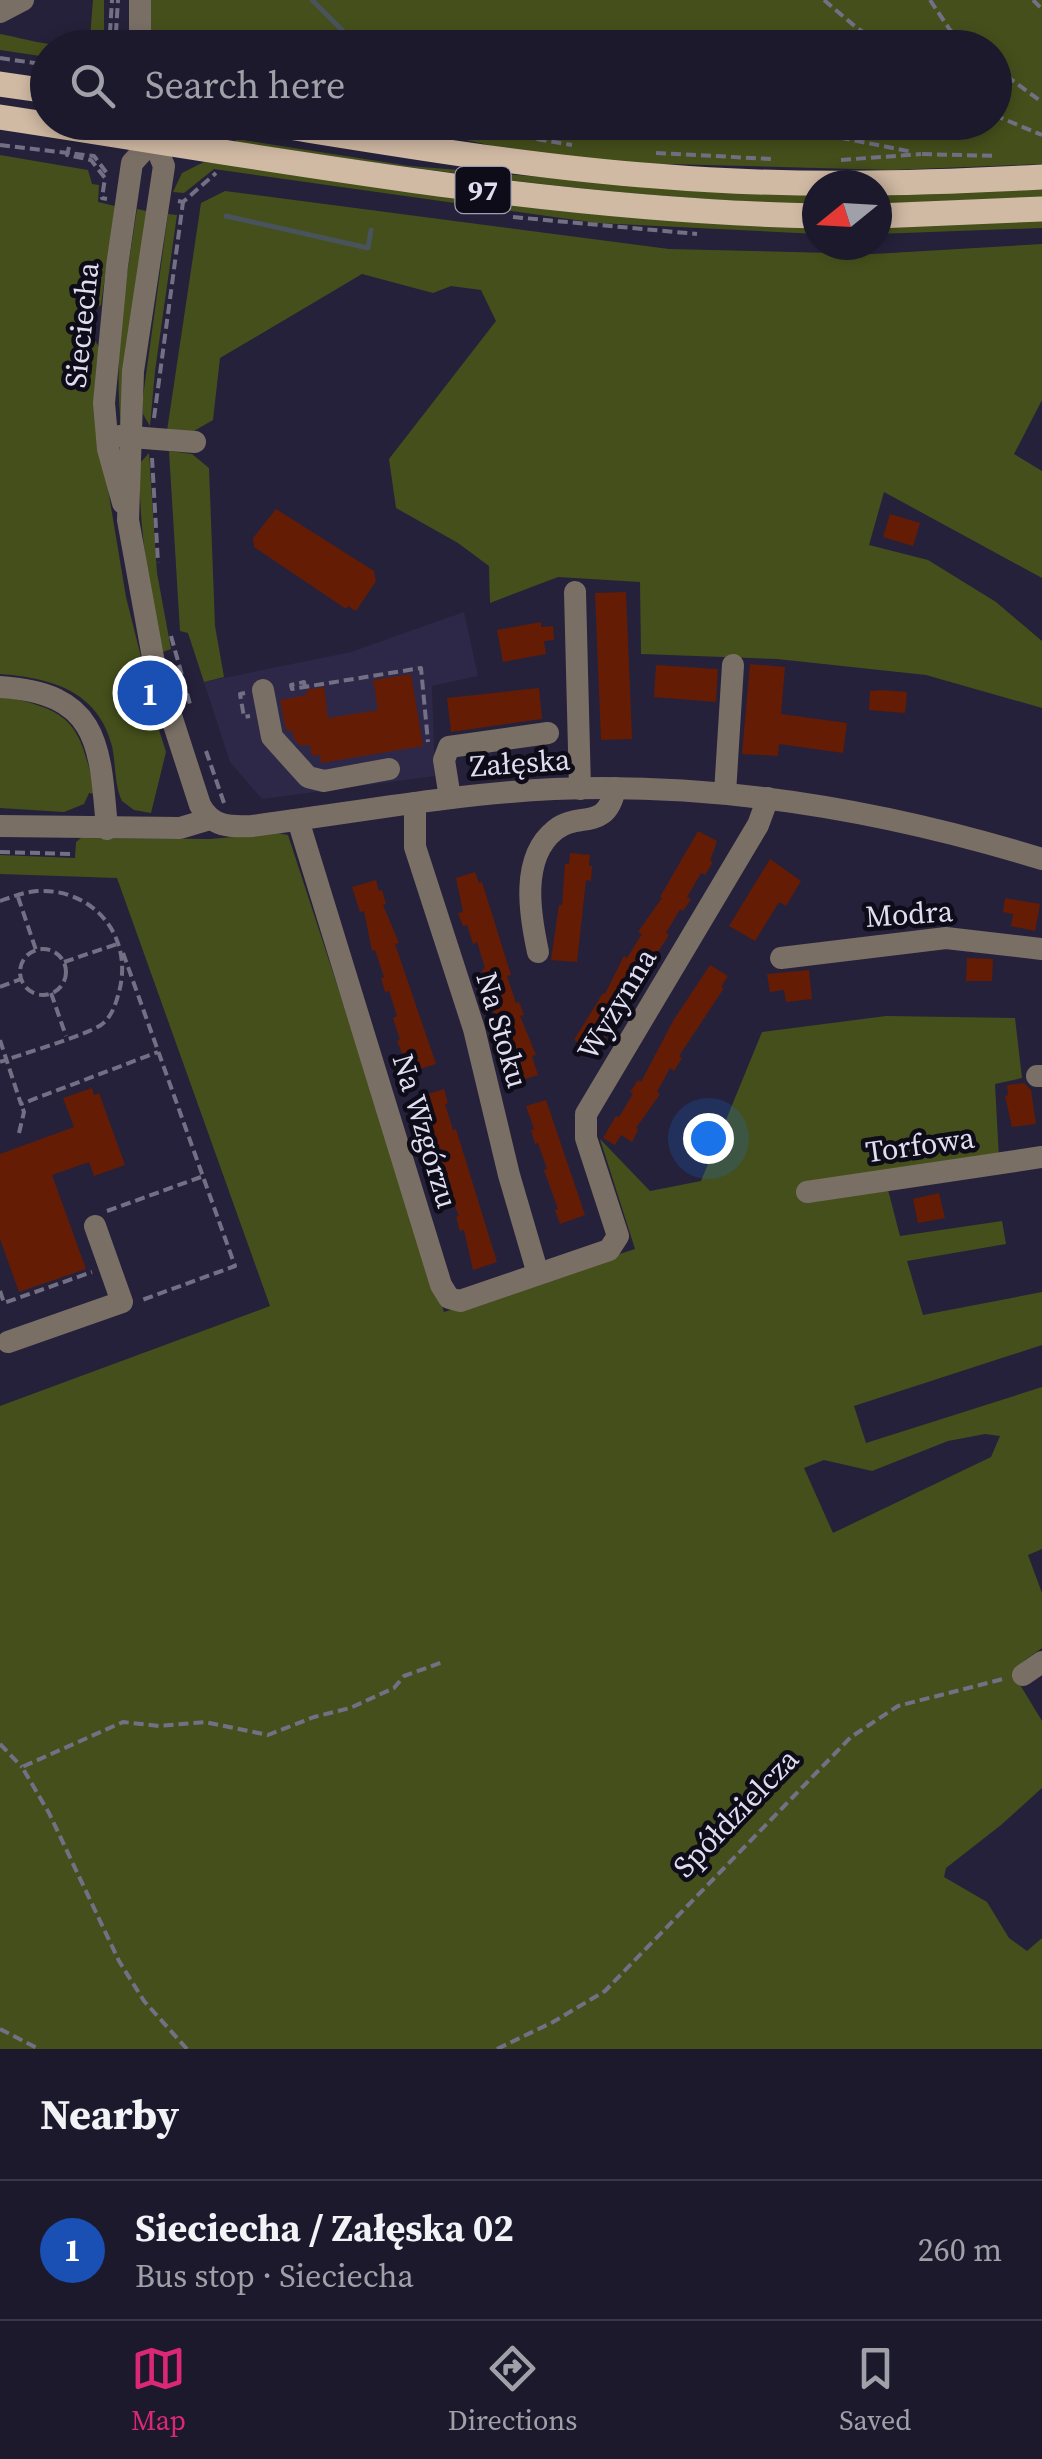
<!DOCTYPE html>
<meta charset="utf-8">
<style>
:root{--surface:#1c192c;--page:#252234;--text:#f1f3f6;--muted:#a0a0a9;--line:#3a3848;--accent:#db2777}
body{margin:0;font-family:"Source Serif 4",serif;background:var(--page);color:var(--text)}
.compass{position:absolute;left:802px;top:170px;width:90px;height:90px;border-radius:50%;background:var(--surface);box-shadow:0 5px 15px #0003;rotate:252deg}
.you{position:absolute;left:708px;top:1138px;width:35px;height:35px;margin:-25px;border:8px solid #fff;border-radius:50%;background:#1a73e8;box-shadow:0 0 0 15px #1a73e833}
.badge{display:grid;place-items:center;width:65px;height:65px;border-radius:50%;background:var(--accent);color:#fff;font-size:32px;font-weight:700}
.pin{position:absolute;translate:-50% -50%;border:5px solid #fff;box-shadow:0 2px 10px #0006}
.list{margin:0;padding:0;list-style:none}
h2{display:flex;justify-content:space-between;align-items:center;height:130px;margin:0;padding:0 40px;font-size:42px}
h2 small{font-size:32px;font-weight:400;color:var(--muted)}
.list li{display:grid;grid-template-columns:65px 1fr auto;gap:30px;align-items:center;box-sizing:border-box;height:140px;padding:0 40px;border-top:2px solid var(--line)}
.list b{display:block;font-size:38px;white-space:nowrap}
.list p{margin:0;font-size:32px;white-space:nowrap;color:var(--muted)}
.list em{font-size:32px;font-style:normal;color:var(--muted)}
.icon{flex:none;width:55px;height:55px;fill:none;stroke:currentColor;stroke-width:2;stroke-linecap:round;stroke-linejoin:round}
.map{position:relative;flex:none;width:1042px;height:2049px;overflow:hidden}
.search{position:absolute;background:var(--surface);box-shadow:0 5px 15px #0003;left:30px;right:30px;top:30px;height:110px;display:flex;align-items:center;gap:25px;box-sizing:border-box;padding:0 35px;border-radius:55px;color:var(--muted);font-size:38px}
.sheet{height:270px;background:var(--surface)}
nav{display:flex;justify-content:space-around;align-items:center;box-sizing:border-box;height:140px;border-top:2px solid var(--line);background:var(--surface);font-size:28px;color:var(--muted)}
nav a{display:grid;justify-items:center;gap:5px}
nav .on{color:var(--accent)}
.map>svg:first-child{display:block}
</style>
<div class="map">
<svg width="1042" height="2049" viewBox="0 0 1042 2049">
<rect width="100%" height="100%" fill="#25213a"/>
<path fill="#2d2848" d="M464,612L478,676L432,686L435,776L262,799L230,762L204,682L351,652Z"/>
<g fill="#454f1b" fill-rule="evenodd">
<path d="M93,0H104V37L100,47L48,48L47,57L0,50V34C24,38 70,54 90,38Z"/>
<path d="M149,0H1042V164L891,170L628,163L512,150L385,123L994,122V48L151,47Z"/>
<path d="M236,139L410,166L639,185L817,194V204C621,199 429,171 235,142Z"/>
<path d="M0,155L88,170L92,184L99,185L98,202L115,206L101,305L92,312L88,329L99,347L96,417L126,597L147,681L144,682L166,752L151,813L134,810L122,801C114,784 116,764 112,746C98,690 50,678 0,674Z"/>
<path d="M204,162L817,225V234L597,223L214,169L184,193L173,192L182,173Z"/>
<path d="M1042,187V197L877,204V194Z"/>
<path d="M225,191L669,249L873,254L1042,244V400L1014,454L1042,471V578L884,492L869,545L928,560L996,602L1042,641V708L926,675L777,659L641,654L640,582L558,577L490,603L489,566L458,543L396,508L389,459L496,321L481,290L451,286L433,293L362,274L220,358L213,420L194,431H167L201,203Z"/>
<path d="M137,209L147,211L121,426C113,353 126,281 137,209Z"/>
<path d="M168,214L177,215L155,371L150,426L143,414V397Z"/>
<path d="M1042,219V228L877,234V226Z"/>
<path d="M169,451L192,454L209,468L215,626L224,677L204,682L188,633L180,631Z"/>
<path d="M149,453L157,573L171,649L163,652C149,590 138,527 140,463Z"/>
<path d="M0,696C73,710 80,723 95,794L89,793L84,804L64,812L0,808Z"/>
<path d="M277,833L288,835L444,1312L635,1249L600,1139L650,1191L701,1181L762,1032L886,1016L1015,1018L1022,1078L995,1084L999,1159L887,1186L900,1236L1002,1221L1006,1244L907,1261L923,1315L1042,1292V1345L854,1406L866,1443L1042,1387V1549L1028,1555L1042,1593V1648L1024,1661L1019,1683L1042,1721V1788L1001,1825L946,1868L944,1877L987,1902L1009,1938L1027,1951L1042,1938V2049H0V1406L270,1306L117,878L0,874V855L75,858L76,842L81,838L210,839ZM985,1434L1000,1436L991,1457L833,1533L804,1468L824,1460L872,1471L948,1441Z"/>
</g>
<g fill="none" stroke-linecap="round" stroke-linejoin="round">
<g stroke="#49535b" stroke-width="5">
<path d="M312,0L360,48"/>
<path d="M226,216L368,248L371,230"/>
</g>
</g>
<g fill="#651c04">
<path d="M276,509L374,571L376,581L356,611L348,606L346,609L254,547L253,538Z"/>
<path d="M890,514L920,523L913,546L883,537Z"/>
<path d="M626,592L632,739L601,740L595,593Z"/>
<path d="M541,622V627L553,626L554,640L544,641L546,654L503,662L497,630Z"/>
<path d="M750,664L785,667L781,714L847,723L843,753L779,744L778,756L742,754Z"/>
<path d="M656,665L718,669L716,702L654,697Z"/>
<path d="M411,674L423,746L321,763L320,755L312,756L310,745L301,746L294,739L292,731L286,730L280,700L307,695L306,690L324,687L328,718L378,710L373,680Z"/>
<path d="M539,688L542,719L451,732L447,698Z"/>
<path d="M881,690L907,692L905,713L869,710L870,691Z"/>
<path d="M698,831L717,841L710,861L713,862L705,875L701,873L687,897L691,899L683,911L680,909L666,933L669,935L624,1004L626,1005L619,1018L616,1016L598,1054L574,1040L603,993L605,994L624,956L627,958L642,934L638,932L662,898L660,897Z"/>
<path d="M570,853L590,855L589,866H592L591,881L586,880L577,962L551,960L559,905H562L565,864H569Z"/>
<path d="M770,859L801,881L786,906L779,902L755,941L729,926Z"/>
<path d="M475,872L479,883L482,882L511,975L507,976L516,1003L519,1002L524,1015L520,1016L536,1055L532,1056L538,1075L519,1081L506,1049L509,1048L501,1022L498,1023L493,1010L497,1008L488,982L486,983L482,970L485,968L477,942L473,944L467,925L463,926L458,913L463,912L456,878Z"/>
<path d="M376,880L379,891L382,890L386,904L383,905L399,943L395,944L436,1064L410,1072L397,1041L400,1040L393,1018L397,1016L389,991L385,992L381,978L384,977L375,950L372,951L364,911L360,912L352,887Z"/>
<path d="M1005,898L1040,904L1035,931L1011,926L1013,914L1003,912Z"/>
<path d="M967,958L993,959L992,981H966Z"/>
<path d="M710,965L728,976L721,987L724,988L679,1056L682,1058L674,1071L670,1068L657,1092L660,1094L636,1128L638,1130L632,1142L621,1135L615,1145L603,1138L616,1116L619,1117L633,1094L630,1092L638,1080L641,1082L673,1021Z"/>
<path d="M809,970L812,999L786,1002L784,990L770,992L767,974Z"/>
<path d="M1024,1083L1031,1090L1036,1124L1012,1127L1005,1096L1008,1095L1007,1085Z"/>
<path d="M92,1088L94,1095L99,1093L125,1165L94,1176L89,1162L52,1175L86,1269L19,1292L0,1239V1154L74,1127L63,1098Z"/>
<path d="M444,1089L448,1103L445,1104L453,1130L456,1129L497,1262L473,1270L464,1230L460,1231L456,1217L459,1216L443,1177L446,1176L431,1137L435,1136L418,1097Z"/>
<path d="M546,1100L585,1215L560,1224L555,1210L558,1209L544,1170L547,1169L538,1143L535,1144L531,1130L534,1129L526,1106Z"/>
<path d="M939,1193L945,1218L918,1223L913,1199Z"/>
</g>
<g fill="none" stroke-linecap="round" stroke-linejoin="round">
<g stroke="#737086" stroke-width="4" stroke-dasharray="10 5" stroke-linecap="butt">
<path d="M824,0L857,28L887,48"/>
<path d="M930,0L950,30L971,48"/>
<path d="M1033,0L1042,9"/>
<path d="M109,48L112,0"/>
<path d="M115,48L118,0"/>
<path d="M0,58L48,65"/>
<path d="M994,67L1042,102"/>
<path d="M994,115L1042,135"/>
<path d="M433,122L572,145"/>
<path d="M781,126L913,152"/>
<path d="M0,145L94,156L109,176"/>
<path d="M69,147L67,155L91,160L105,178L102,198L107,199"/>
<path d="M656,153L772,159"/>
<path d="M922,154L997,156"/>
<path d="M841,160L921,154"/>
<path d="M178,201L183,202L216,173"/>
<path d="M513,217L697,234"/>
<path d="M154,418L183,202"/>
<path d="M152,458L158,563"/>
<path d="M171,636L190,704"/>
<path d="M305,687L304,682L291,685L292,689L421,668L428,742"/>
<path d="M245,693L240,694L244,717L250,716"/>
<path d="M206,751L224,803"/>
<path d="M0,852L73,854"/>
<path d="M18,897L36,950"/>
<path d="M0,901C12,897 24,892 37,891C94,888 134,937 119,992C116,1003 112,1017 101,1025C82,1037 24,1053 0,1062"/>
<circle cx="43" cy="972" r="23"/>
<path d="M123,953L235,1266L142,1300"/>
<path d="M64,962L120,943"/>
<path d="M0,987L21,979"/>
<path d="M51,993L66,1036"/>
<path d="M0,1040L21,1104L158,1052"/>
<path d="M19,1133L24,1112L21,1104"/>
<path d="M107,1211L201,1177"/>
<path d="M0,1291L4,1303L92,1272"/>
<path d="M0,1744L22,1767"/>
<path d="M0,2029L39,2049"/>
<path d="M187,2049L144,2001L119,1961L49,1813L22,1767L123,1722L159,1726L205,1722L268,1735L314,1717L350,1708L394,1688L404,1676L443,1662"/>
<path d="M497,2049L553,2022L605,1991L851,1737L898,1706L1003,1679"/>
</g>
<g stroke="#7a6f65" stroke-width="22">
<path d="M140,0V48"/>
<path d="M0,12L23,0"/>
<path d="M146,122L164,166L133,371L128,520L154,663L200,805C212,827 229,827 252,826C352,813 453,794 554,789C721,782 883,810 1042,859"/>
<path d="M119,436L195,442"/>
<path d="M123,503L108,449L104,403L117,266L132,163L152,141"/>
<path d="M575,592L580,789"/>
<path d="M0,687C100,693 100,746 107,829"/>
<path d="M263,690L272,737L308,777L324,781L389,769"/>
<path d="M725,793L733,665"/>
<path d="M450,798L444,760L449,747L548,733"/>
<path d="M415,803V847L474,1029L509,1175L538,1274"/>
<path d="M298,820L441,1285L449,1298L460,1301L609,1250L618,1236L586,1138V1114L758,825L768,798"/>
<path d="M0,826L180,828L210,819"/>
<path d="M538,952C530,915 520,858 555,830C579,811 607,832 615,788"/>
<path d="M781,958L946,938L1042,949"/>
<path d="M1037,1076H1042"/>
<path d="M807,1192L1042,1157"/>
<path d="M8,1342L122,1302L95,1226"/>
<path d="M1023,1675L1042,1662"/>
</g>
<g stroke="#d1baa4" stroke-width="25">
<path d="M0,84L48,91"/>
<path d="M0,117C271,158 542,210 817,216"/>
<path d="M258,122C390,143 522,166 656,176C785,187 913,184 1042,177"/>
<path d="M877,216L1042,209"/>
</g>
</g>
<g text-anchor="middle" stroke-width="9" stroke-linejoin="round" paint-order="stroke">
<rect fill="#0e0c18" stroke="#a09eae" stroke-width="2.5" x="455.5" y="167" width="55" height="46" rx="8"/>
<g font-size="28" font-weight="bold" fill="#dfddef">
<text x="483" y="200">97</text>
</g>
<g font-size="30" fill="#dfddef" stroke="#0e0c18">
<text transform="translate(82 325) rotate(-84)" y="10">Sieciecha</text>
<text transform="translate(520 763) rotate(-4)" y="10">Załęska</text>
<text transform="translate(909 914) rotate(-4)" y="10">Modra</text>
<text transform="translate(617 1004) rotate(-59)" y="10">Wyżynna</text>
<text transform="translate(502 1030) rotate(74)" y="10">Na Stoku</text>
<text transform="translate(425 1131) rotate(73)" y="10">Na Wzgórzu</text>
<text transform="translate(920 1145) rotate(-8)" y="10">Torfowa</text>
<text transform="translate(736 1813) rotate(-46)" y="10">Spółdzielcza</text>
</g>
</g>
</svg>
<svg class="compass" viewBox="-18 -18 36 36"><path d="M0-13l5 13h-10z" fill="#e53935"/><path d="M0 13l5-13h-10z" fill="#a0a0a9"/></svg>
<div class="you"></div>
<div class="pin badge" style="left:150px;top:693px;background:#1a4fb4">1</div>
<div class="search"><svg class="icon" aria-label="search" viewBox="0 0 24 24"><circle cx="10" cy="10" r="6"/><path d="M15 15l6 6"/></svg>Search here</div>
</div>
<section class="sheet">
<h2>Nearby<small></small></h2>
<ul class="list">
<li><span class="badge" style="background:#1a4fb4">1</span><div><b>Sieciecha / Załęska 02</b><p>Bus stop · Sieciecha</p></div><em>260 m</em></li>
</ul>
</section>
<nav>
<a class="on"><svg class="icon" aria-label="map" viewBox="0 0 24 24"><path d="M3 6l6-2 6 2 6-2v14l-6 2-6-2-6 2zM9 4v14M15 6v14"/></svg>Map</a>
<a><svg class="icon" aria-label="directions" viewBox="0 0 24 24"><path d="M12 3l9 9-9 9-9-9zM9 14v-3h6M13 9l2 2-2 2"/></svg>Directions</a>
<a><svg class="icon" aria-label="saved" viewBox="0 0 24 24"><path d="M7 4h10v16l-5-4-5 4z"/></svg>Saved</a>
</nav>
